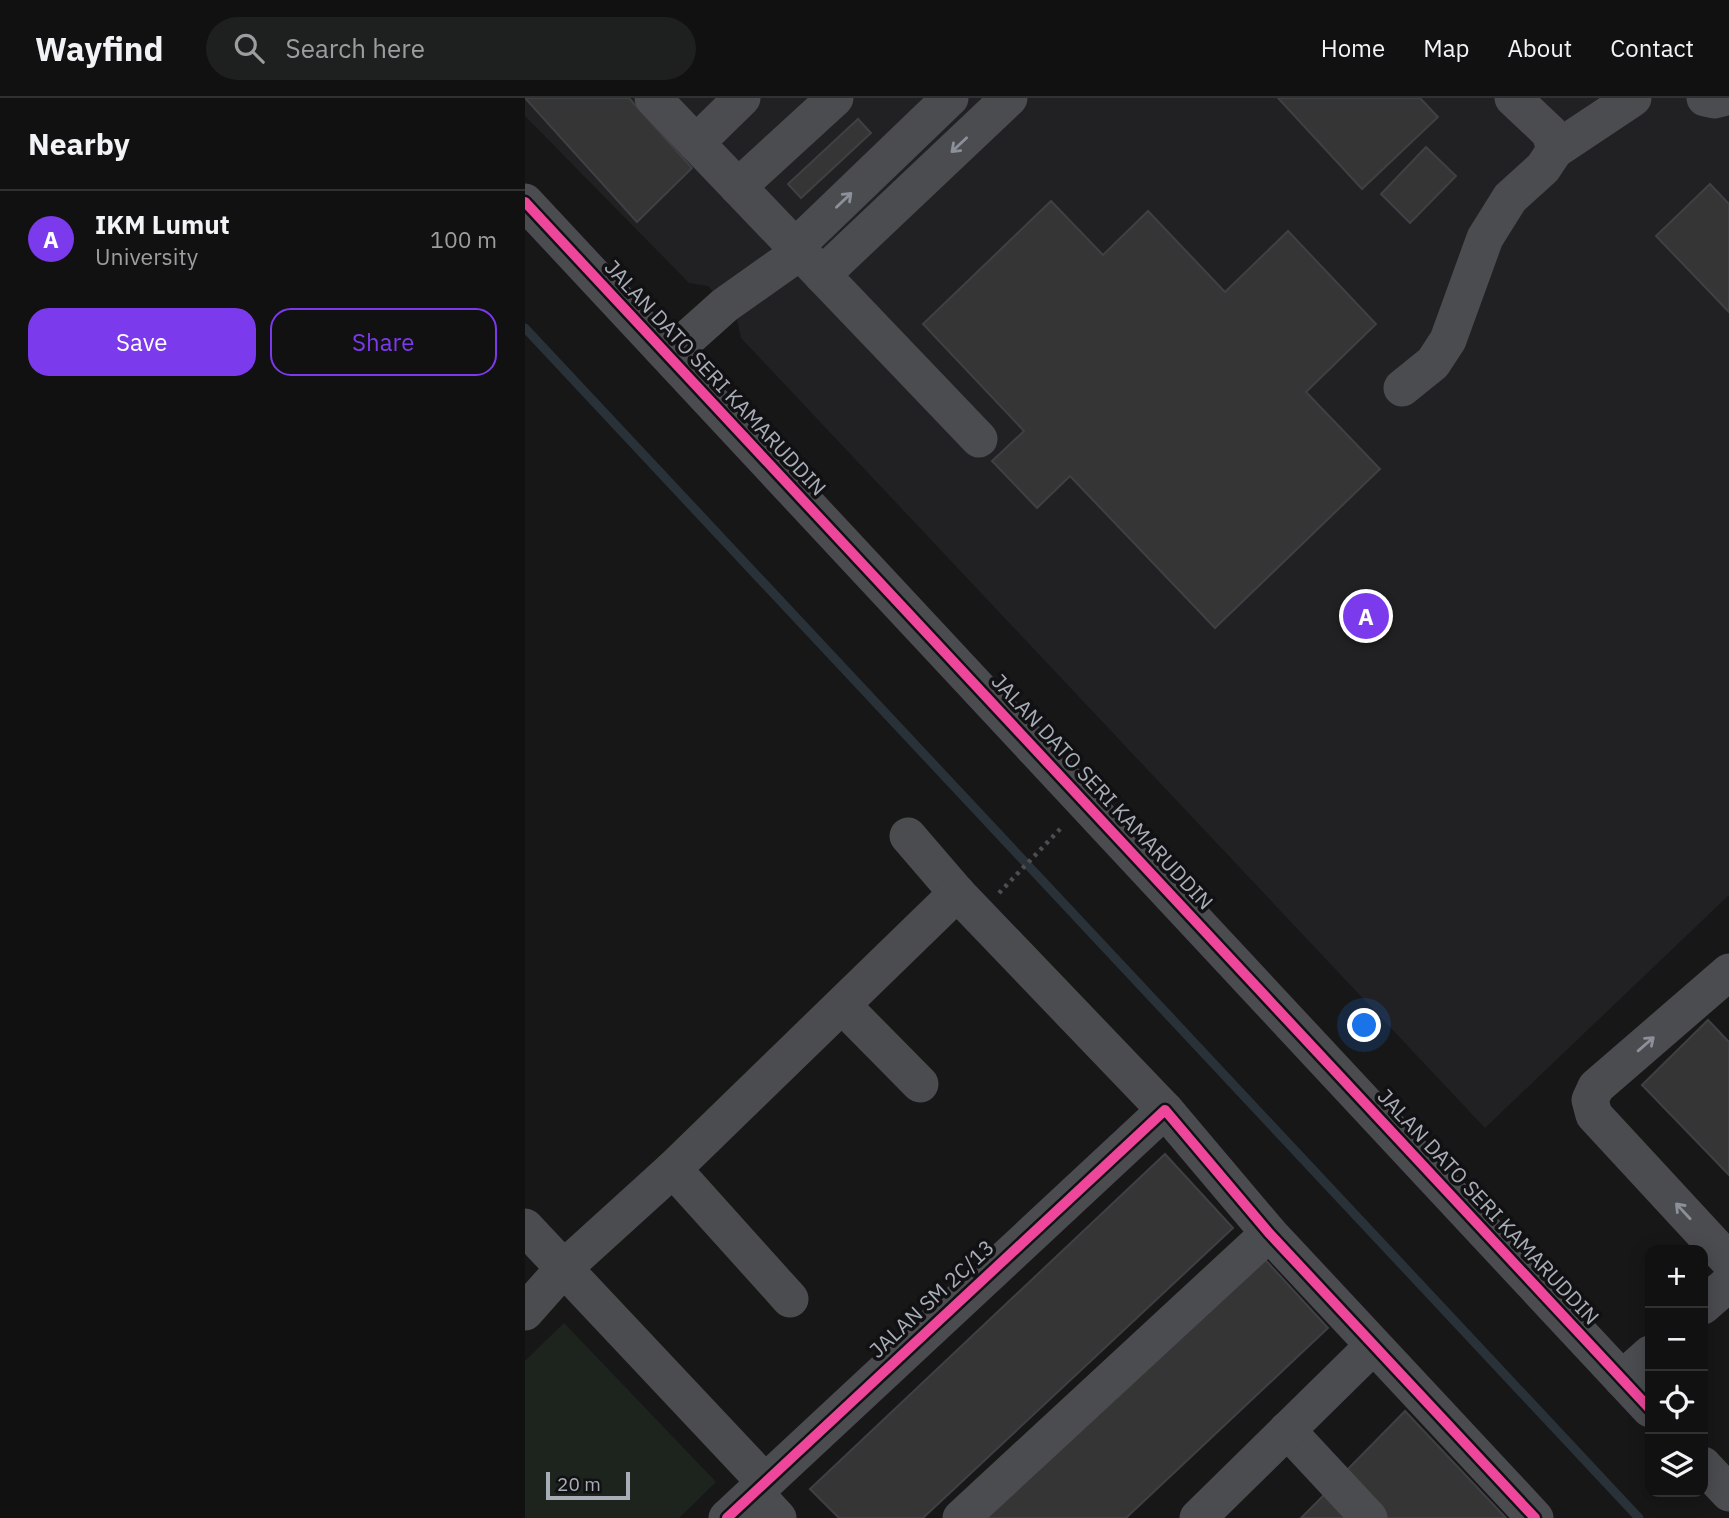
<!DOCTYPE html>
<meta charset="utf-8">
<style>
:root{--surface:#111;--page:#1e1f1f;--text:#f1f3f6;--muted:#9c9d9f;--line:#303131;--accent:#7c3aed}
body{margin:0;font-family:"IBM Plex Sans",sans-serif;background:var(--page);color:var(--text)}
.controls{position:absolute;right:21px;bottom:21px;display:grid;overflow:hidden;border-radius:14px;box-shadow:0 4px 18px #0003}
.controls button{width:63px;height:63px;display:grid;place-items:center;padding:0;border:0;border-bottom:2px solid var(--line);background:var(--surface);color:var(--text);font:35px sans-serif}
.scale{position:absolute;left:21px;bottom:18px;width:84px;box-sizing:border-box;padding-left:7px;border:4px solid #a8adb8;border-top:0;font-size:19px;line-height:24px;white-space:nowrap;color:#a8adb8;-webkit-text-stroke:5px #111113;paint-order:stroke}
.you{position:absolute;left:840px;top:928px;width:24px;height:24px;margin:-18px;border:5px solid #fff;border-radius:50%;background:#1a73e8;box-shadow:0 0 0 10px #1a73e833}
.badge{display:grid;place-items:center;width:46px;height:46px;border-radius:50%;background:var(--accent);color:#fff;font-size:23px;font-weight:700}
.pin{position:absolute;translate:-50% -50%;border:4px solid #fff;box-shadow:0 2px 7px #0006}
.list{margin:0;padding:0;list-style:none}
h2{display:flex;justify-content:space-between;align-items:center;height:91px;margin:0;padding:0 28px;font-size:30px}
h2 small{font-size:23px;font-weight:400;color:var(--muted)}
.list li{display:grid;grid-template-columns:46px 1fr auto;gap:21px;align-items:center;box-sizing:border-box;height:98px;padding:0 28px;border-top:2px solid var(--line)}
.list b{display:block;font-size:26px;white-space:nowrap}
.list p{margin:0;font-size:23px;white-space:nowrap;color:var(--muted)}
.list em{font-size:23px;font-style:normal;color:var(--muted)}
.actions{display:flex;gap:14px;padding:21px 28px}
.actions a{flex:1;padding:16px 0;border:2px solid var(--accent);border-radius:21px;text-align:center;font-size:24px;color:var(--accent)}
.actions .main{background:var(--accent);color:#fff}
.icon{flex:none;width:38px;height:38px;fill:none;stroke:currentColor;stroke-width:2;stroke-linecap:round;stroke-linejoin:round}
.map{position:relative;flex:none;width:1204px;height:1420px;overflow:hidden}
header{display:flex;align-items:center;gap:42px;box-sizing:border-box;height:98px;padding:0 35px;background:var(--surface);border-bottom:2px solid var(--line)}
header strong{font-size:33px}
nav{display:flex;gap:38px;margin-inline-start:auto;font-size:24px}
.search{width:490px;height:63px;background:var(--page);display:flex;align-items:center;gap:18px;box-sizing:border-box;padding:0 24px;border-radius:38px;color:var(--muted);font-size:26px}
main{display:flex}
aside{flex:1;background:var(--surface)}
.map>svg:first-child{display:block}
</style>
<header>
<strong>Wayfind</strong>
<div class="search"><svg class="icon" aria-label="search" viewBox="0 0 24 24"><circle cx="10" cy="10" r="6"/><path d="M15 15l6 6"/></svg>Search here</div>
<nav><a>Home</a><a>Map</a><a>About</a><a>Contact</a></nav>
</header>
<main>
<aside>
<h2>Nearby<small></small></h2>
<ul class="list">
<li><span class="badge">A</span><div><b>IKM Lumut</b><p>University</p></div><em>100 m</em></li>
</ul>
<div class="actions"><a class="main">Save</a><a>Share</a></div>
</aside>
<div class="map">
<svg width="1204" height="1420" viewBox="0 0 1204 1420">
<rect width="100%" height="100%" fill="#171717"/>
<path fill="#212123" d="M0,0H1204V797L960,1030L216,240L212,221L183,188L164,185L0,18Z"/>
<path fill="#1d241e" d="M39,1225L191,1384L154,1420H0V1263Z"/>
<g fill="none" stroke-linecap="round" stroke-linejoin="round">
<path stroke="#2a3239" stroke-width="9" d="M0,230L1114,1420"/>
</g>
<g fill="#353536" stroke="#3f4043" stroke-width="2">
<path d="M0,0H104L167,70L112,124Z"/>
<path d="M753,0H895L913,19L837,91Z"/>
<path d="M333,21L346,35L276,100L263,86Z"/>
<path d="M901,49L931,78L885,125L856,96Z"/>
<path d="M1185,86L1204,106V214L1131,138Z"/>
<path d="M526,103L578,157L623,113L700,194L763,133L851,226L781,294L855,371L690,530L545,378L512,410L467,363L499,333L398,226Z"/>
<path d="M1183,922L1204,944V1077L1117,987Z"/>
<path d="M640,1056L708,1130L398,1420H314L285,1391Z"/>
<path d="M735,1156L803,1230L601,1420H455Z"/>
<path d="M880,1313L981,1420H860L818,1376Z"/>
<path d="M800,1396L823,1420H776Z"/>
</g>
<g fill="none" stroke-linecap="round" stroke-linejoin="round">
<path stroke="#4d4e52" stroke-width="4.5" stroke-dasharray="3.5 5" stroke-linecap="butt" d="M474,795L538,728"/>
<g stroke="#4b4c50" stroke-width="37">
<path d="M128,0L454,341"/>
<path d="M1180,0L1189,2L1197,0"/>
<path d="M171,45L217,0"/>
<path d="M1030,52L1108,0"/>
<path d="M213,89L310,0"/>
<path d="M0,104L1125,1311"/>
<path d="M270,149L425,0"/>
<path d="M297,177L484,0"/>
<path d="M144,257L200,207L275,154"/>
<path d="M877,290L908,265L923,242L960,140L985,100L1018,70L1030,52L1025,35L988,0"/>
<path d="M383,738L432,795L640,1012L744,1135L1010,1420"/>
<path d="M1204,874L1071,989L1065,1002L1069,1017L1204,1163"/>
<path d="M318,908L395,986"/>
<path d="M148,1071L265,1201"/>
<path d="M0,1129L239,1383"/>
<path d="M1178,1208L1204,1185"/>
<path d="M0,1214L39,1170L148,1071L432,795"/>
<path d="M1097,1281L1125,1256"/>
<path d="M762,1332L844,1420"/>
<path d="M1178,1367L1204,1395"/>
<path d="M229,1394L253,1420"/>
<path d="M202,1420L640,1012"/>
<path d="M436,1420L744,1135"/>
<path d="M673,1420L848,1248"/>
</g>
<defs>
<g id="cycleway">
<path d="M0,104L1125,1311"/>
<path d="M202,1420L640,1012L744,1135L1010,1420"/>
</g>
</defs>
<use href="#cycleway" stroke="#111113" stroke-width="15"/>
<use href="#cycleway" stroke="#ed469a" stroke-width="10"/>
</g>
<defs><path id="oneway-shaft" d="M-6 0H5M1.5-3L5.5 0L1.5 3" fill="none" stroke-width="1.6" stroke-linecap="round" stroke-linejoin="round" transform="scale(1.75)"/></defs>
<g stroke="#8c9099">
<use href="#oneway-shaft" transform="translate(434 47) rotate(137)"/>
<use href="#oneway-shaft" transform="translate(319 102) rotate(-44)"/>
<use href="#oneway-shaft" transform="translate(1121 946) rotate(-41)"/>
<use href="#oneway-shaft" transform="translate(1158 1113) rotate(-133)"/>
</g>
<g text-anchor="middle" stroke-width="7" stroke-linejoin="round" paint-order="stroke">
<g font-size="21" fill="#a8adb8" stroke="#111113">
<text transform="translate(190 280) rotate(47)" y="7">JALAN DATO SERI KAMARUDDIN</text>
<text transform="translate(577 694) rotate(47)" y="7">JALAN DATO SERI KAMARUDDIN</text>
<text transform="translate(963 1109) rotate(47)" y="7">JALAN DATO SERI KAMARUDDIN</text>
<text transform="translate(407 1201) rotate(-43)" y="7">JALAN SM 2C/13</text>
</g>
</g>
</svg>
<div class="controls">
<button>+</button>
<button>−</button>
<button><svg class="icon" aria-label="locate" viewBox="0 0 24 24"><circle cx="12" cy="12" r="6"/><path d="M12 2v4M12 18v4M2 12h4M18 12h4"/></svg></button>
<button><svg class="icon" aria-label="layers" viewBox="0 0 24 24"><path d="M12 4l9 5-9 5-9-5zM3 14l9 5 9-5"/></svg></button>
</div>
<div class="scale">20 m</div>
<div class="you"></div>
<div class="pin badge" style="left:841px;top:518px">A</div>
</div>
</main>
